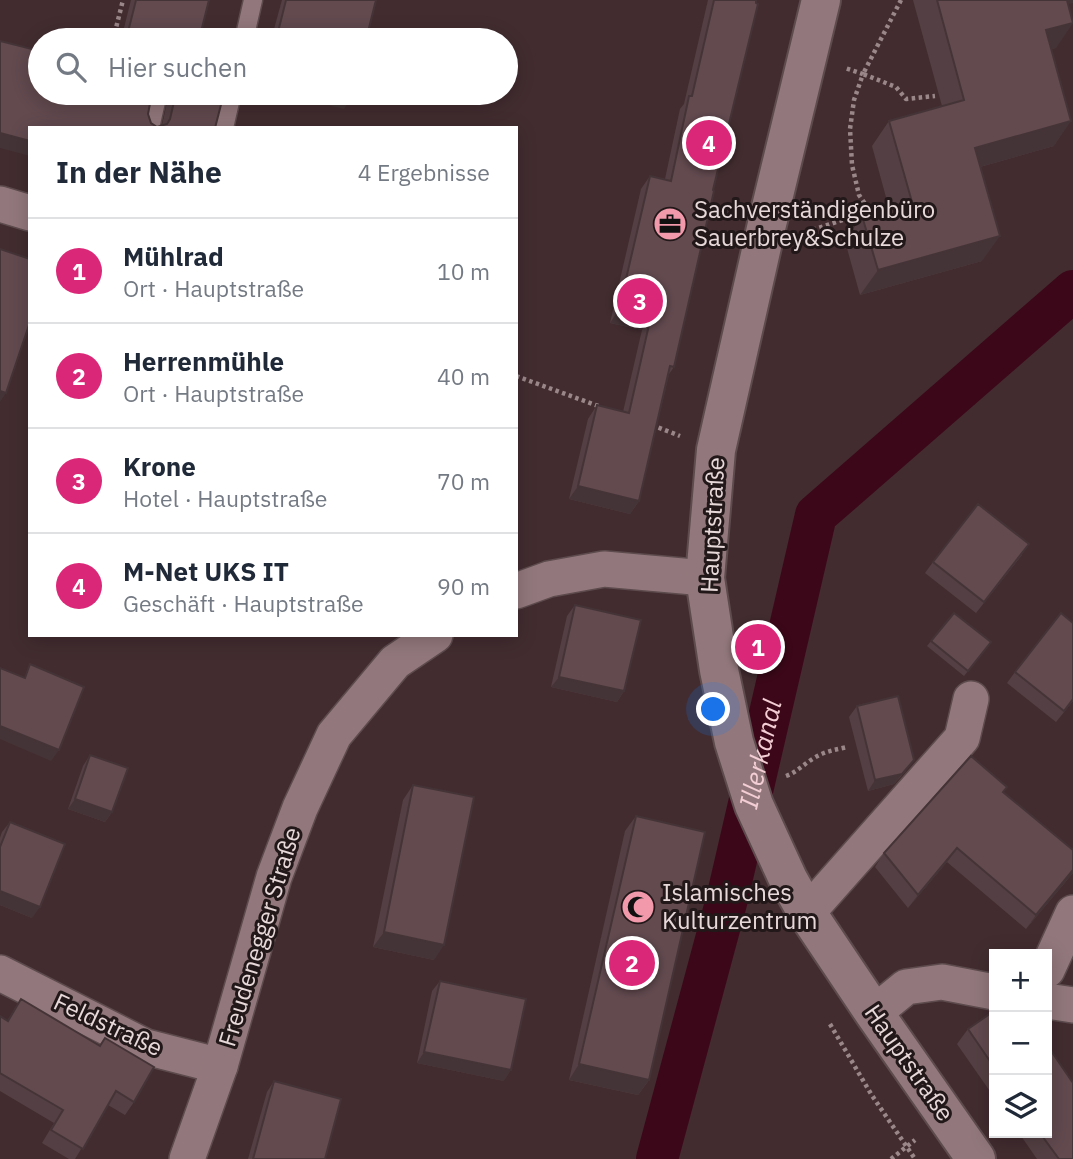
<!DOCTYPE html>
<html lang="de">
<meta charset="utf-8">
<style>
:root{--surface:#fff;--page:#f6f6f7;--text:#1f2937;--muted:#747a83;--line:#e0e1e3;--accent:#db2777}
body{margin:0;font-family:"IBM Plex Sans",sans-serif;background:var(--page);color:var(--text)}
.controls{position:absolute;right:21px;bottom:21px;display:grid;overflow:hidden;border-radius:0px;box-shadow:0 4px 18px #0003}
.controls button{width:63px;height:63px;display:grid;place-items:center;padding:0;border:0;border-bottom:2px solid var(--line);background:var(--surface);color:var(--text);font:35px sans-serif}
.you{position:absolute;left:714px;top:710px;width:24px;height:24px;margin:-18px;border:5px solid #fff;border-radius:50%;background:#1a73e8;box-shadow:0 0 0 10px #1a73e833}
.badge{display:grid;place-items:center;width:46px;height:46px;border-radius:50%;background:var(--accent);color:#fff;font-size:23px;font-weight:700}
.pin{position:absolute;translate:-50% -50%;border:4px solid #fff;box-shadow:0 2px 7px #0006}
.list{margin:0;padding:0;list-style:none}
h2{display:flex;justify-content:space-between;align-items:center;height:91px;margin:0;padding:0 28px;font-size:30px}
h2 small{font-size:23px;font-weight:400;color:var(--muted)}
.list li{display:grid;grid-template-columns:46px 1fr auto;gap:21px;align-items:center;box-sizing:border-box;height:105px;padding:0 28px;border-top:2px solid var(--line)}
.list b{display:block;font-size:26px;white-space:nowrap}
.list p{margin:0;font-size:23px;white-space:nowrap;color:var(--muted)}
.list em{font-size:23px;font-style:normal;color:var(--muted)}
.icon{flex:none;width:38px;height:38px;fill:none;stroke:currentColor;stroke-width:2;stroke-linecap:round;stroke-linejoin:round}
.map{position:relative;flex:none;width:1073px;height:1159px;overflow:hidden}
.search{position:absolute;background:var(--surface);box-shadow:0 4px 18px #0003;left:28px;top:28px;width:490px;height:77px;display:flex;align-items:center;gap:18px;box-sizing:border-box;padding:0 24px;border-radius:38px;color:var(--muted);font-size:26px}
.panel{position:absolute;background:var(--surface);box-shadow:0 4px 18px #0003;left:28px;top:126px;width:490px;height:511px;border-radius:0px}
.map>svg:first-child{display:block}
</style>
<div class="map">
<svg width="1073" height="1159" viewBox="0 0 1073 1159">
<rect width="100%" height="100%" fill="#422c30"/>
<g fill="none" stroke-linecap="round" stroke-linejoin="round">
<path stroke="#3c0819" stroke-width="42" id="s1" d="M657,1159L727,899L816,515L1073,291"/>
<defs>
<g id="service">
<path d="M244,40L253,0"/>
<path d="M150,128L158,93"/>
<path d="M224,128L232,93"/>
</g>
<g id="minor">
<path d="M0,204L30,213"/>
<path d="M516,591L549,579L604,569L705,578"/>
<path d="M807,913L962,738L971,699"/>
<path d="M1047,970L1073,913"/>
<path d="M0,973L146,1047L220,1066"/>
<path d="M1047,1001L1073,1005"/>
<path d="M874,1013L906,987L942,982L994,992"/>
<path d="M187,1159L220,1066L274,877L300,808L334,735L395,662L435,635"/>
</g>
<path id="secondary" d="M821,0L767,224L716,450L705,578L719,670L734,742L754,805L788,879L807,913L874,1013L976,1159"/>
</defs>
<use href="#service" stroke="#5d4b4e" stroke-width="21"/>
<use href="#minor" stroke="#5d4b4e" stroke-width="38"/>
<use href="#secondary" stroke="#5d4b4e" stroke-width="42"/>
<g stroke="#9a878a" stroke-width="4.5" stroke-dasharray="3.5 3.5" stroke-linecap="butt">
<path d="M901,0L863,74L896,87L906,99L935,96"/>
<path d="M113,40L123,0"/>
<path d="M806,232L870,211L859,195L852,165L850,129L854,100L863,74L845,68"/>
<path d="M516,376L601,407"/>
<path d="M652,425L680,436"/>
<path d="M786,776C797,772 804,764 814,758C825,751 835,750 847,747"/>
<path d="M830,1024L871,1094L915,1159"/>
<path d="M891,1159L915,1140"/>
</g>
<use href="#service" stroke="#92787c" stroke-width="18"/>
<use href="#minor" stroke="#92787c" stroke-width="35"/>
<use href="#secondary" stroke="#92787c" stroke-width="38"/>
</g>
<g fill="#544044">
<path d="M131,0H209L199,40H121Z"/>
<path d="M282,0H376L366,40H271Z"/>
<path d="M708,0H756L674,367L669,374L639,501L630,514L569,499L588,419L597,405L623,412L642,330L610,323L641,189L650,176L665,179L680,109L684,104Z"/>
<path d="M913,0H1073L1068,4L1056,48L1051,49L1054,146L980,167L982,261L860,295L845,241L862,216L889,208L872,146L889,121L942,106Z"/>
<path d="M169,93H224L215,128H30L148,114L151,123L157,127L162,125Z"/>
<path d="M1022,555L976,613L925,573L933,562Z"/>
<path d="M575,605L624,691L617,702L551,687L567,616Z"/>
<path d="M931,641L987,648L964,676L927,646Z"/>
<path d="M1015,672L1073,701L1056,722L1007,683Z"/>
<path d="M857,706L906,771L894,784L868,791L849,717Z"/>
<path d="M90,755L112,812L105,822L68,809L83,766Z"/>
<path d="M413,785L434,960L373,947L403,800Z"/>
<path d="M1003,793L1073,873L1026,929L947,862L908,908L875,867L884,853Z"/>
<path d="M636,816L649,1080L638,1095L569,1080L625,831Z"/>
<path d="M10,822L32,918L0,905V838L2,832Z"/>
<path d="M440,981L504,1081L417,1063L432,991Z"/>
<path d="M21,999L99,1046L105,1038L134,1102L125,1115L108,1105L75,1159H69L42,1143L54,1123L0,1091V1016L7,1021Z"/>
<path d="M994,1011V1097L957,1044L968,1029Z"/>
<path d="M274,1081L325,1159H248L267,1092Z"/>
<path d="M1019,1133H1047L1073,1159H1037Z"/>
</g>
<g fill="#453437">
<path d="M1053,0H1073V3L1046,11Z"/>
<path d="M1073,23L1056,48L1028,55L1046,30Z"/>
<path d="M280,93H330L351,98L344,109Z"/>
<path d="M1071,121L1054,146L958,173L975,148Z"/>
<path d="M0,133L30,141V156L0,148Z"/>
<path d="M1000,236L982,261L860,295L878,270Z"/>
<path d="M619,309L651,316L642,330L610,323Z"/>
<path d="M0,391L6,393L0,402Z"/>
<path d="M578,486L639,501L630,514L569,499Z"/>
<path d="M559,677L624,691L617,702L551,687Z"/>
<path d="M0,726L59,750L51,761L0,739Z"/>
<path d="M914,760L894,784L868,791L875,780Z"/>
<path d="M75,799L112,812L105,822L68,809Z"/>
<path d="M957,848L947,862L908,908L918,895Z"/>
<path d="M1073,870V873L1026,929L1036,915Z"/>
<path d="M0,891L40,907L32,918L0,905Z"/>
<path d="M384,932L444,945L434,960L373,947Z"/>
<path d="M424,1052L511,1070L504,1081L417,1063Z"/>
<path d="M579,1064L649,1080L638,1095L569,1080Z"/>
</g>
<g fill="#624a4f" stroke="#453437" stroke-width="2">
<path d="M136,0H209L199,40H126Z"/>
<path d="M286,0H376L366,40H276Z"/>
<path d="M714,0H756V3L758,4L713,190L714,191L674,367L670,366L639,501L578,486L597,405L629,413L651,316L619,309L650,176L671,181L689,96H692Z"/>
<path d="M937,0H1067L1073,23L1046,30L1071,121L975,148L1000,236L878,270L862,216L912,202L889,121L964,100Z"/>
<path d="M0,41L40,51V93H152L148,114L151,123L157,127L167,124L170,119L176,93H224L215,128H30V141L0,133Z"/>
<path d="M330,93H353L351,98Z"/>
<path d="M0,249L30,259V322L6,393L0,391Z"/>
<path d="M978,504L1029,544L984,602L933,562Z"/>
<path d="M575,605L641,620L624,691L559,677Z"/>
<path d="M954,613L991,642L968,671L931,641Z"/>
<path d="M1061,613L1073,623V699L1064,711L1015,672Z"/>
<path d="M30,664L84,687L59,750L0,726V668L25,678Z"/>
<path d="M898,696L914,760L902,774L875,780L857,706Z"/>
<path d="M90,755L128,768L112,812L75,799Z"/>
<path d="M971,756L1007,787L1003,792L1073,850V870L1036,915L957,848L918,895L884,853Z"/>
<path d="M413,785L474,797L444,945L384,932Z"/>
<path d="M636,816L705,832L649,1080L579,1064Z"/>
<path d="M10,822L65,844L40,907L0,891V847Z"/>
<path d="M440,981L526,999L511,1070L424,1052Z"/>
<path d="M21,999L100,1046L105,1038L154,1067L134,1102L116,1091L83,1149L51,1130L63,1110L0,1073V1016L8,1021Z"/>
<path d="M994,1011V1067L968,1029Z"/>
<path d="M1047,1045L1073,1083V1159H1059L1040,1133H1047Z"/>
<path d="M274,1081L341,1099L325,1159H253Z"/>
</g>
<defs>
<symbol id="office-disc" viewBox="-11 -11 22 22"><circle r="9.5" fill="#f29aac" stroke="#221819"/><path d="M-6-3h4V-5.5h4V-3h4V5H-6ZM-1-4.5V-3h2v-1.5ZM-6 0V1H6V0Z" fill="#111"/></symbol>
<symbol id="mosque-disc" viewBox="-11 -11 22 22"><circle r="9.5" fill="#f29aac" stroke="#221819"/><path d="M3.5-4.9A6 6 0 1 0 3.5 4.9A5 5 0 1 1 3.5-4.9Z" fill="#111"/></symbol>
</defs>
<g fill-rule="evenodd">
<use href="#office-disc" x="651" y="205" width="38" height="38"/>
<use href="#mosque-disc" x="619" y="888" width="38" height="38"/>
</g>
<g text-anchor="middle" stroke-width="6" stroke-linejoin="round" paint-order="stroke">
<g font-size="24" fill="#e7d8da" stroke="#221819" text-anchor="start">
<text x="694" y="218">Sachverständigenbüro<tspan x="694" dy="28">Sauerbrey&amp;Schulze</tspan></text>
<text x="662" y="901">Islamisches<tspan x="662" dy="28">Kulturzentrum</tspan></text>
</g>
<g font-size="24" fill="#e7d8da" stroke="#221819">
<text transform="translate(713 525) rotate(-87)" y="8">Hauptstraße</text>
<text transform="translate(260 937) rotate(-73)" y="8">Freudenegger Straße</text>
<text transform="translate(108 1025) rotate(25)" y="8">Feldstraße</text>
<text transform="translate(909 1063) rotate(55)" y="8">Hauptstraße</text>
</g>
<g font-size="26" font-style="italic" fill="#f4ced5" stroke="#221819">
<text dy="9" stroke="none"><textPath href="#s1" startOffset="418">Illerkanal</textPath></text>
</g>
</g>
</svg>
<div class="controls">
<button>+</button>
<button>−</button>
<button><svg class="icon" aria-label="layers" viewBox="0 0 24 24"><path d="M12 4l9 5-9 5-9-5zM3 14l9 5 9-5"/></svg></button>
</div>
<div class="you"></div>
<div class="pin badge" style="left:758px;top:647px">1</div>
<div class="pin badge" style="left:632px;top:963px">2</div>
<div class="pin badge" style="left:640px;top:301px">3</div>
<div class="pin badge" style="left:709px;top:143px">4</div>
<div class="search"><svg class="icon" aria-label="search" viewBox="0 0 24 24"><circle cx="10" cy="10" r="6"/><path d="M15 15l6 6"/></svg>Hier suchen</div>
<section class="panel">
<h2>In der Nähe<small>4 Ergebnisse</small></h2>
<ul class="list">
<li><span class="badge">1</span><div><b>Mühlrad</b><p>Ort · Hauptstraße</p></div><em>10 m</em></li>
<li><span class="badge">2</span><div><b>Herrenmühle</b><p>Ort · Hauptstraße</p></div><em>40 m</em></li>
<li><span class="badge">3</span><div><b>Krone</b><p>Hotel · Hauptstraße</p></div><em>70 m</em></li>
<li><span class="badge">4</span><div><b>M-Net UKS IT</b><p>Geschäft · Hauptstraße</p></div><em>90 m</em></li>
</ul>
</section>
</div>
